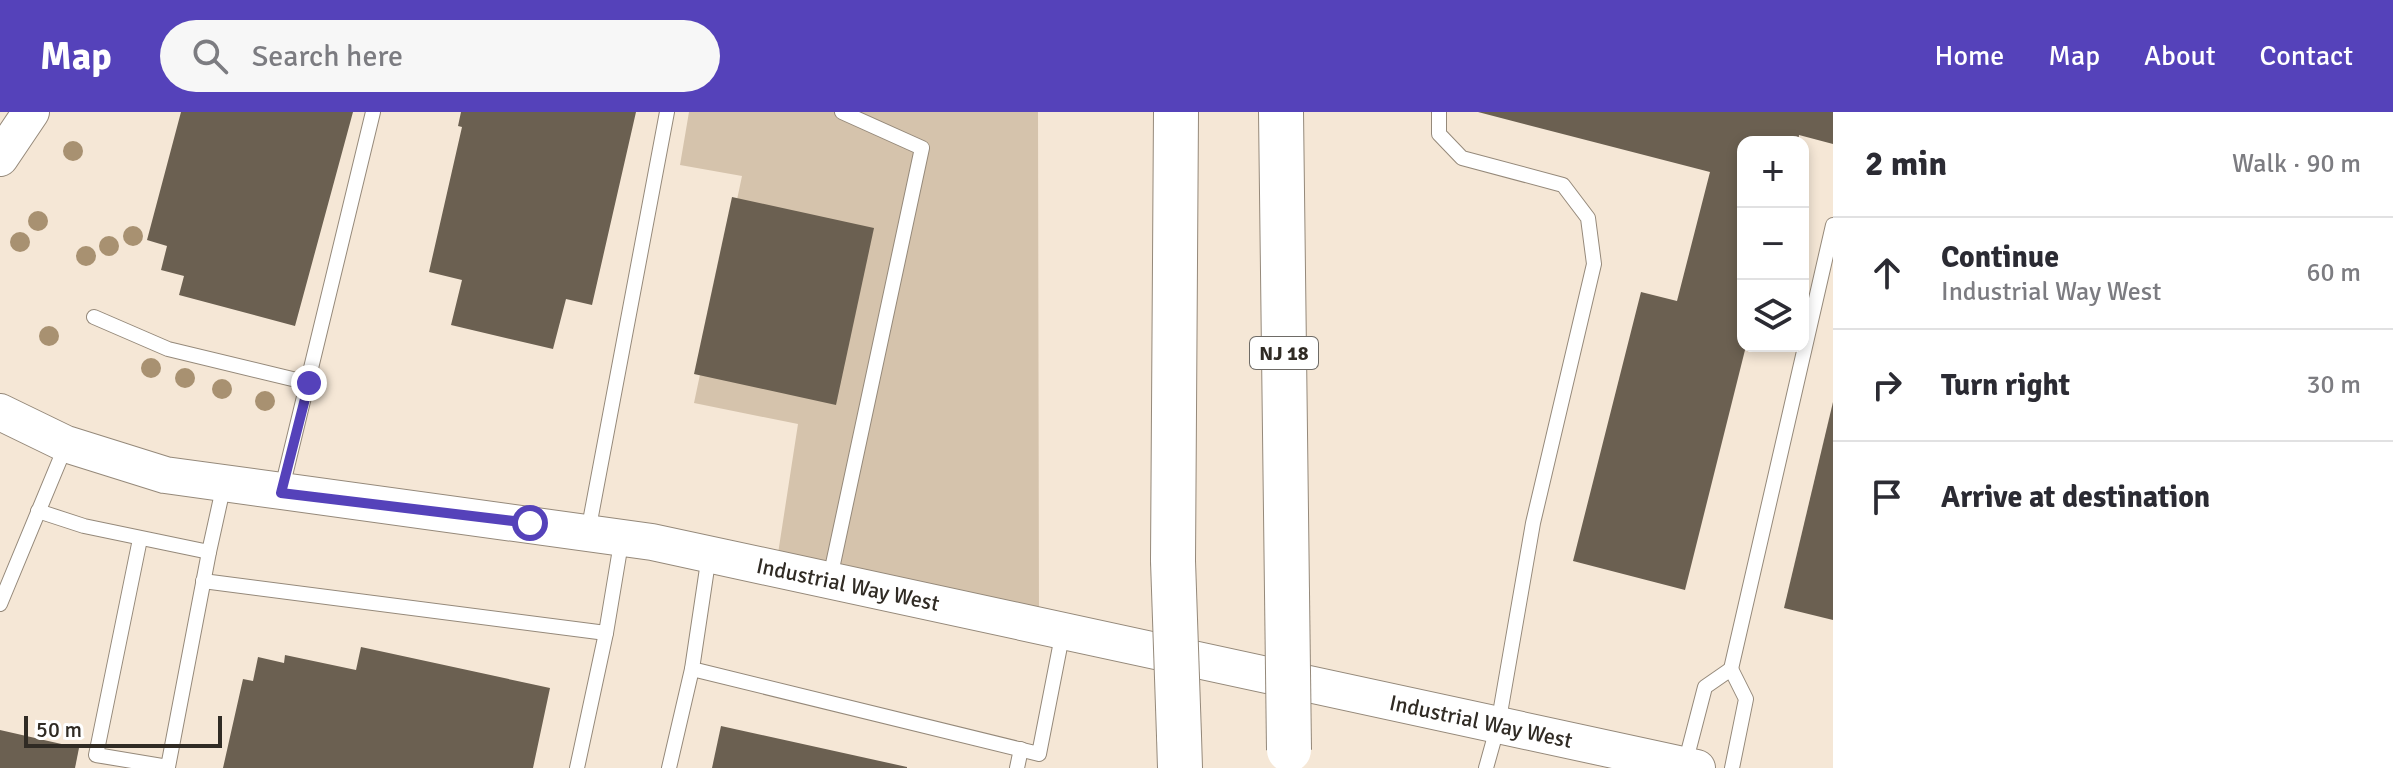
<!DOCTYPE html>
<meta charset="utf-8">
<style>
:root{--surface:#fff;--page:#f7f7f7;--text:#2b2b33;--muted:#7c7c81;--line:#e1e1e2;--accent:#5542ba}
body{margin:0;font-family:Signika,sans-serif;background:var(--page);color:var(--text)}
.controls{position:absolute;right:24px;top:24px;display:grid;overflow:hidden;border-radius:16px;box-shadow:0 4px 12px #0003}
.controls button{width:72px;height:72px;display:grid;place-items:center;padding:0;border:0;border-bottom:2px solid var(--line);background:var(--surface);color:var(--text);font:40px sans-serif}
.scale{position:absolute;left:24px;bottom:20px;width:198px;box-sizing:border-box;padding-left:8px;border:4px solid #302b24;border-top:0;font-size:22px;line-height:28px;white-space:nowrap;color:#302b24;-webkit-text-stroke:6px #fff;paint-order:stroke}
.stop{position:absolute;width:24px;height:24px;margin:-18px;border:6px solid #5542ba;border-radius:50%;background:#fff}
.stop.end{background:#5542ba;border-color:#fff;box-shadow:0 2px 8px #0008}
.list{margin:0;padding:0;list-style:none}
h2{display:flex;justify-content:space-between;align-items:center;height:104px;margin:0;padding:0 32px;font-size:34px}
h2 small{font-size:26px;font-weight:400;color:var(--muted)}
.list li{display:grid;grid-template-columns:52px 1fr auto;gap:24px;align-items:center;box-sizing:border-box;height:112px;padding:0 32px;border-top:2px solid var(--line)}
.list b{display:block;font-size:30px;white-space:nowrap}
.list p{margin:0;font-size:26px;white-space:nowrap;color:var(--muted)}
.list em{font-size:26px;font-style:normal;color:var(--muted)}
.icon{flex:none;width:44px;height:44px;fill:none;stroke:currentColor;stroke-width:2;stroke-linecap:round;stroke-linejoin:round}
.map{position:relative;flex:none;width:1833px;height:656px;overflow:hidden}
header{display:flex;align-items:center;gap:48px;box-sizing:border-box;height:112px;padding:0 40px;background:var(--accent);color:#fff}
header strong{font-size:38px}
nav{display:flex;gap:44px;margin-inline-start:auto;font-size:28px}
.search{width:560px;height:72px;background:var(--page);display:flex;align-items:center;gap:20px;box-sizing:border-box;padding:0 28px;border-radius:44px;color:var(--muted);font-size:30px}
main{display:flex}
aside{flex:1;background:var(--surface)}
.map>svg:first-child{display:block}
</style>
<header>
<strong>Map</strong>
<div class="search"><svg class="icon" aria-label="search" viewBox="0 0 24 24"><circle cx="10" cy="10" r="6"/><path d="M15 15l6 6"/></svg>Search here</div>
<nav><a>Home</a><a>Map</a><a>About</a><a>Contact</a></nav>
</header>
<main>
<div class="map">
<svg width="1833" height="656" viewBox="0 0 1833 656">
<rect width="100%" height="100%" fill="#f5e7d6"/>
<path fill="#d5c3ac" d="M689,0H1038L1039,511L775,461L798,312L694,291L742,64L680,53Z"/>
<g fill="#6b6051">
<path d="M181,0H353L295,214L179,183L184,164L161,158L167,134L147,128Z"/>
<path d="M461,0H636L592,193L566,187L553,237L451,213L462,168L429,160L462,15L458,14Z"/>
<path d="M1478,0H1833V32L1799,23L1798,30H1743V234H1746L1685,478L1573,449L1641,180L1677,189L1710,60Z"/>
<path d="M732,85L874,116L836,293L694,262Z"/>
<path d="M1833,290V508L1784,496Z"/>
<path d="M361,535L550,576L533,656H223L243,567L253,569L258,545L284,551L285,543L356,558Z"/>
<path d="M721,614L907,655V656H712Z"/>
<path d="M0,618L79,636L75,656H0Z"/>
</g>
<g fill="none" stroke-linecap="round" stroke-linejoin="round">
<defs>
<g id="service">
<path d="M1439,0V22L1462,46L1563,73L1588,106L1594,152L1533,411L1498,613L1486,656"/>
<path d="M94,205L168,237L309,271"/>
<path d="M281,380L373,0"/>
<path d="M38,399L84,414L209,440L224,372"/>
<path d="M588,420L667,0"/>
<path d="M140,427L96,643L168,655L209,440"/>
<path d="M709,443L692,557L1039,642L1063,519"/>
<path d="M830,466L922,36L842,0"/>
<path d="M203,469L606,521L622,425"/>
<path d="M0,492L66,333"/>
<path d="M1731,557L1833,113"/>
<path d="M1685,652L1705,575L1731,557L1746,587L1732,656"/>
<path d="M577,656L606,521"/>
<path d="M669,656L692,557"/>
<path d="M1017,656L1021,637"/>
</g>
<g id="tertiary">
<path d="M0,46L31,0"/>
<path d="M0,300L66,332L165,363L652,430L1697,656"/>
</g>
<g id="motorway">
<path d="M1281,0L1287,481"/>
<path d="M1173,449L1176,0"/>
<path d="M1179,624L1180,656"/>
</g>
</defs>
<use href="#service" stroke="#95897a" stroke-width="16"/>
<use href="#tertiary" stroke="#95897a" stroke-width="38"/>
<use href="#motorway" stroke="#95897a" stroke-width="46"/>
<use href="#service" stroke="#fff" stroke-width="14"/>
<use href="#tertiary" stroke="#fff" stroke-width="36"/>
<use href="#motorway" stroke="#fff" stroke-width="44"/>
<defs>
<g id="motorway-bridge">
<path d="M1173,449L1179,624"/>
<path d="M1287,481L1289,638"/>
</g>
</defs>
<use href="#motorway-bridge" stroke="#95897a" stroke-width="46" stroke-linecap="butt"/>
<use href="#motorway-bridge" stroke="#fff" stroke-width="44"/>
</g>
<g fill="#a89171">
<circle cx="73" cy="39" r="10"/>
<circle cx="38" cy="109" r="10"/>
<circle cx="133" cy="124" r="10"/>
<circle cx="20" cy="130" r="10"/>
<circle cx="109" cy="134" r="10"/>
<circle cx="86" cy="144" r="10"/>
<circle cx="49" cy="224" r="10"/>
<circle cx="151" cy="256" r="10"/>
<circle cx="185" cy="266" r="10"/>
<circle cx="222" cy="277" r="10"/>
<circle cx="265" cy="289" r="10"/>
</g>
<g fill="none" stroke-linecap="round" stroke-linejoin="round">
<path stroke="#5542ba" stroke-width="10" d="M309,271L281,381L530,411"/>
</g>
<g text-anchor="middle" stroke-width="8" stroke-linejoin="round" paint-order="stroke">
<rect fill="#fff" stroke="#6e6b66" stroke-width="2" x="1250" y="225" width="68" height="32" rx="6"/>
<g font-size="20" font-weight="bold" fill="#302b24">
<text x="1284" y="248">NJ 18</text>
</g>
<g font-size="22" fill="#302b24" stroke="#fff">
<text transform="translate(848 472) rotate(12)" y="8">Industrial Way West</text>
<text transform="translate(1481 609) rotate(12)" y="8">Industrial Way West</text>
</g>
</g>
</svg>
<div class="controls">
<button>+</button>
<button>−</button>
<button><svg class="icon" aria-label="layers" viewBox="0 0 24 24"><path d="M12 4l9 5-9 5-9-5zM3 14l9 5 9-5"/></svg></button>
</div>
<div class="scale">50 m</div>
<div class="stop" style="left:530px;top:411px"></div>
<div class="stop end" style="left:309px;top:271px"></div>
</div>
<aside>
<h2>2 min<small>Walk · 90 m</small></h2>
<ul class="list">
<li><svg class="icon" aria-label="ahead" viewBox="0 0 24 24"><path d="M12 20V5M6 11l6-6 6 6"/></svg><div><b>Continue</b><p>Industrial Way West</p></div><em>60 m</em></li>
<li><svg class="icon" aria-label="right" viewBox="0 0 24 24"><path d="M7 20v-9h11M14 6l5 5-5 5"/></svg><div><b>Turn right</b></div><em>30 m</em></li>
<li><svg class="icon" aria-label="arrive" viewBox="0 0 24 24"><path d="M6 21V4h12l-3 4 3 4H6"/></svg><div><b>Arrive at destination</b></div></li>
</ul>
</aside>
</main>
